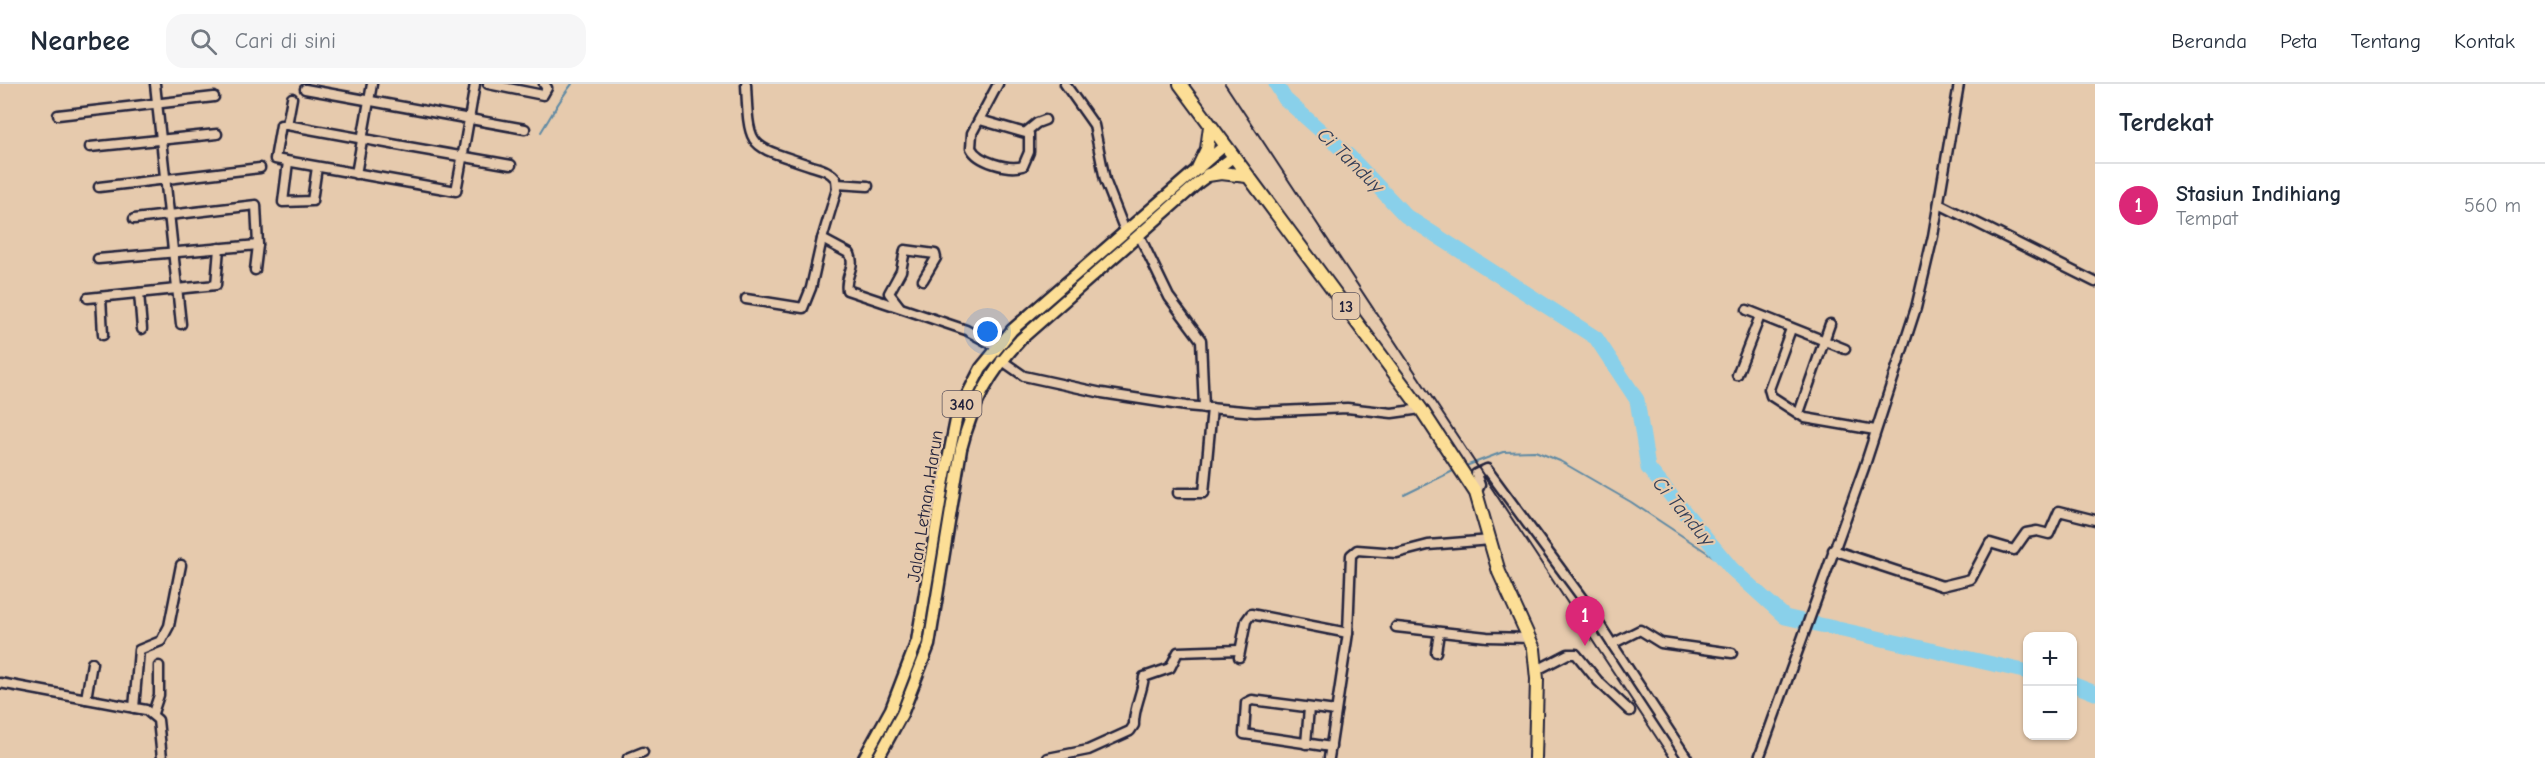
<!DOCTYPE html>
<html lang="id">
<meta charset="utf-8">
<style>
:root{--surface:#fff;--page:#f6f6f7;--text:#1f2937;--muted:#747a83;--line:#e0e1e3;--accent:#db2777}
body{margin:0;font-family:"Comic Neue",sans-serif;background:var(--page);color:var(--text)}
.controls{position:absolute;right:18px;bottom:18px;display:grid;overflow:hidden;border-radius:12px;box-shadow:0 2px 4px #0004}
.controls button{width:54px;height:54px;display:grid;place-items:center;padding:0;border:0;border-bottom:2px solid var(--line);background:var(--surface);color:var(--text);font:30px sans-serif}
.you{position:absolute;left:988px;top:248px;width:21px;height:21px;margin:-15px;border:4px solid #fff;border-radius:50%;background:#1a73e8;box-shadow:0 0 0 9px #1a73e833}
.badge{display:grid;place-items:center;width:39px;height:39px;border-radius:50%;background:var(--accent);color:#fff;font-size:20px;font-weight:700}
.pin{position:absolute;translate:-50% -50px;filter:drop-shadow(0 2px 3px #0008)}
.pin::after{content:'';position:absolute;top:32px;width:21px;height:18px;background:inherit;clip-path:polygon(0 0,100% 0,50% 100%)}
.list{margin:0;padding:0;list-style:none}
h2{display:flex;justify-content:space-between;align-items:center;height:78px;margin:0;padding:0 24px;font-size:26px}
h2 small{font-size:20px;font-weight:400;color:var(--muted)}
.list li{display:grid;grid-template-columns:39px 1fr auto;gap:18px;align-items:center;box-sizing:border-box;height:84px;padding:0 24px;border-top:2px solid var(--line)}
.list b{display:block;font-size:22px;white-space:nowrap}
.list p{margin:0;font-size:20px;white-space:nowrap;color:var(--muted)}
.list em{font-size:20px;font-style:normal;color:var(--muted)}
.icon{flex:none;width:33px;height:33px;fill:none;stroke:currentColor;stroke-width:2;stroke-linecap:round;stroke-linejoin:round}
.map{position:relative;flex:none;width:2095px;height:674px;overflow:hidden}
header{display:flex;align-items:center;gap:36px;box-sizing:border-box;height:84px;padding:0 30px;background:var(--surface);border-bottom:2px solid var(--line)}
header strong{font-size:28px}
nav{display:flex;gap:33px;margin-inline-start:auto;font-size:21px}
.search{width:420px;height:54px;background:var(--page);display:flex;align-items:center;gap:15px;box-sizing:border-box;padding:0 21px;border-radius:18px;color:var(--muted);font-size:22px}
main{display:flex}
aside{flex:1;background:var(--surface)}
.map>svg:first-child{display:block}
</style>
<header>
<strong>Nearbee</strong>
<div class="search"><svg class="icon" aria-label="search" viewBox="0 0 24 24"><circle cx="10" cy="10" r="6"/><path d="M15 15l6 6"/></svg>Cari di sini</div>
<nav><a>Beranda</a><a>Peta</a><a>Tentang</a><a>Kontak</a></nav>
</header>
<main>
<div class="map">
<svg width="2095" height="674" viewBox="0 0 2095 674">
<rect width="100%" height="100%" fill="#e6caad"/>
<filter id="ink" filterUnits="userSpaceOnUse"><feTurbulence type="fractalNoise" baseFrequency=".0167" numOctaves="2"/><feDisplacementMap in="SourceGraphic" scale="12" xChannelSelector="R" yChannelSelector="G"/><feConvolveMatrix kernelMatrix="1 2 1 2 8 2 1 2 1" color-interpolation-filters="sRGB"/></filter>
<g filter="url(#ink)">
<g fill="none" stroke-linecap="round" stroke-linejoin="round">
<g stroke="#608aa4" stroke-width="2">
<path d="M541,48C552,31 559,16 572,0"/>
<path d="M1463,383L1503,368L1535,367L1560,377L1631,418L1732,485"/>
<path d="M1404,411L1455,386"/>
</g>
<g stroke="#89d0ea" stroke-width="15">
<path d="M1276,0L1285,15L1348,71L1406,132L1596,254L1637,316L1648,384L1732,485L1785,533L2028,588"/>
<path d="M2072,600L2095,609"/>
</g>
<defs>
<g id="minor">
<path d="M155,0L181,240"/>
<path d="M475,0C469,36 463,71 456,107L275,75L281,41H287C362,55 436,68 511,81"/>
<path d="M488,0L543,11L547,4L544,0"/>
<path d="M746,0C749,69 749,60 812,82C822,85 830,87 836,95L837,105L822,155L850,170C856,184 844,193 847,206L966,246L997,263"/>
<path d="M1065,0L1094,41L1105,96L1125,147"/>
<path d="M305,5L525,45"/>
<path d="M58,31L214,13"/>
<path d="M980,36L1029,50V68L1023,82C1008,86 978,78 971,64L972,49L998,0"/>
<path d="M287,41L292,14"/>
<path d="M1026,48L1037,39L1045,36"/>
<path d="M90,63L217,50"/>
<path d="M288,78L283,118L312,117L317,83"/>
<path d="M356,90L372,0"/>
<path d="M837,100L868,102"/>
<path d="M99,103L260,84"/>
<path d="M1939,120L2095,198"/>
<path d="M134,135L256,121L258,161L255,186"/>
<path d="M1139,151L1169,213L1201,256L1204,324"/>
<path d="M98,175L258,161"/>
<path d="M139,209L142,245"/>
<path d="M101,213L103,251"/>
<path d="M88,214L216,201L219,164"/>
<path d="M746,215L803,224L811,204L822,155"/>
<path d="M899,222L889,209L901,187L905,166L935,170L936,174L923,196"/>
<path d="M1747,226L1845,265"/>
<path d="M1791,245L1769,305L1771,312L1805,334L1875,346"/>
<path d="M1001,276L1024,292L1102,309L1186,322L1255,328L1347,324L1392,329L1421,325"/>
<path d="M1737,291L1760,232"/>
<path d="M1799,329L1830,240"/>
<path d="M1178,409H1204L1212,324"/>
<path d="M1476,409L1480,401L1476,390L1487,385L1585,518L1612,560"/>
<path d="M1833,466L1942,502L1971,495L1990,459L2014,466L2026,449L2037,447L2049,450L2059,427L2095,436"/>
<path d="M1396,543L1487,553L1530,554"/>
<path d="M1436,568L1439,549"/>
<path d="M1239,573L1246,537L1251,530L1348,549"/>
<path d="M1537,586L1568,570H1576L1598,597L1630,627"/>
<path d="M0,599L146,626L158,636L162,674"/>
<path d="M86,615L92,579"/>
<path d="M134,624L139,566L161,557L169,542L181,481"/>
<path d="M153,629L159,611V582"/>
<path d="M1306,660L1309,624"/>
<path d="M1331,663L1244,650L1246,619L1252,616L1336,627"/>
<path d="M628,674L643,668"/>
<path d="M1048,674L1088,666L1130,647L1134,641C1133,625 1142,610 1144,593L1170,584L1178,568L1239,566"/>
<path d="M1329,674L1348,549L1351,471L1357,466L1397,469L1428,461L1491,456"/>
<path d="M1687,674L1612,560L1640,546L1661,559L1732,569"/>
<path d="M1759,674L1864,384L1916,224L1933,152L1959,0"/>
</g>
<g id="major">
<path d="M864,674L891,625L917,557L943,401L957,331L981,284L1012,246L1225,61"/>
<path d="M878,674L902,630L929,561L961,365C972,321 990,288 1021,255L1199,98L1233,73"/>
</g>
<g id="highway">
<path d="M1180,0L1421,325L1476,409L1499,488L1534,565L1537,595L1535,674"/>
<path d="M1198,84L1207,65L1210,42"/>
<path d="M1208,91L1221,89L1247,92"/>
</g>
</defs>
<use href="#minor" stroke="#22223b" stroke-width="13"/>
<use href="#major" stroke="#22223b" stroke-width="15"/>
<use href="#highway" stroke="#22223b" stroke-width="16"/>
<use href="#minor" stroke="#e6caad" stroke-width="8"/>
<use href="#major" stroke="#fcde96" stroke-width="10"/>
<use href="#highway" stroke="#fcde96" stroke-width="12"/>
<path stroke="#22223b" stroke-width="2" d="M1225,0L1670,674"/>
</g>
</g>
<g text-anchor="middle" stroke-width="4.5" stroke-linejoin="round" paint-order="stroke">
<g fill="#e6caad" stroke="#5d545d" stroke-width="1.5">
<rect x="1332.5" y="209" width="27" height="26" rx="4.5"/>
<rect x="942.5" y="307" width="39" height="26" rx="4.5"/>
</g>
<g font-size="16" font-weight="bold" fill="#22223b">
<text x="1346" y="228">13</text>
<text x="962" y="326">340</text>
</g>
<g font-size="18" fill="#22223b" stroke="#e6caad">
<text transform="translate(925 422) rotate(-81)" y="6">Jalan Letnan Harun</text>
</g>
<g font-size="20" font-style="italic" fill="#313c55" stroke="#e6caad">
<text transform="translate(1351 76) rotate(44)" y="7">Ci Tanduy</text>
<text transform="translate(1684 427) rotate(50)" y="7">Ci Tanduy</text>
</g>
</g>
</svg>
<div class="controls">
<button>+</button>
<button>−</button>
</div>
<div class="you"></div>
<div class="pin badge" style="left:1585px;top:562px">1</div>
</div>
<aside>
<h2>Terdekat<small></small></h2>
<ul class="list">
<li><span class="badge">1</span><div><b>Stasiun Indihiang</b><p>Tempat</p></div><em>560 m</em></li>
</ul>
</aside>
</main>
